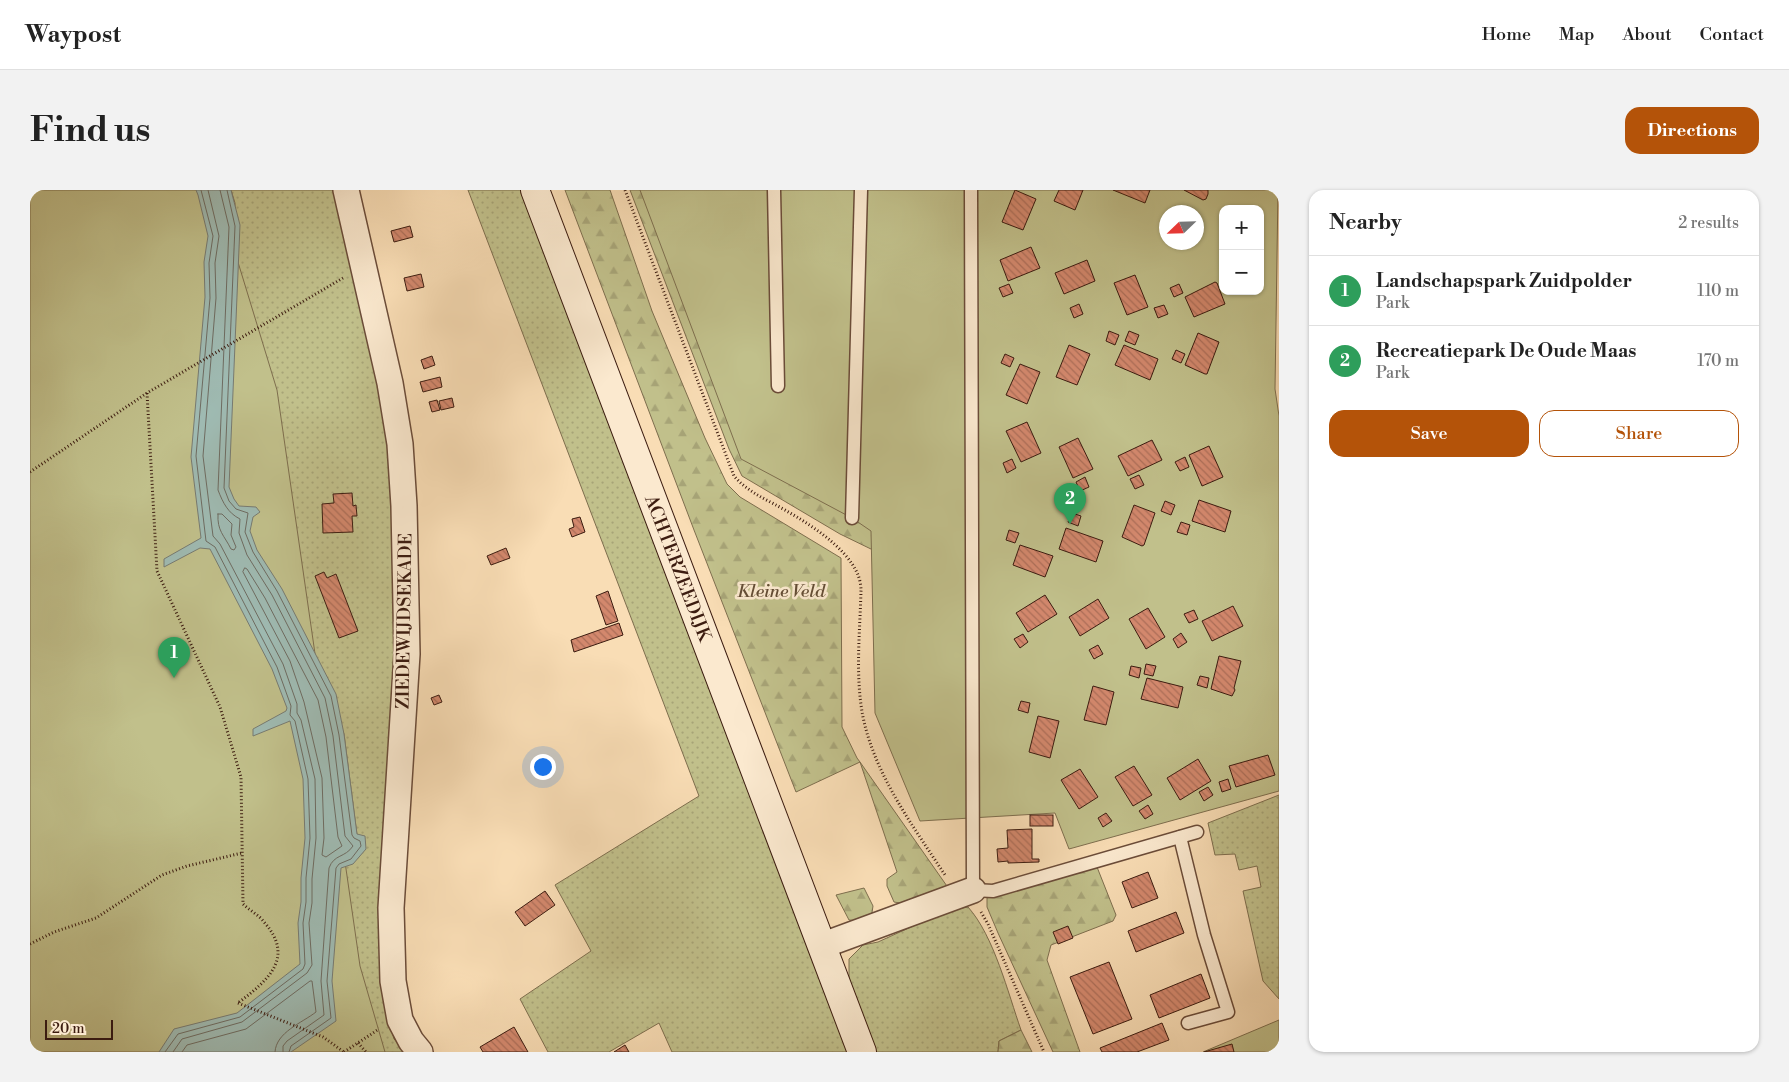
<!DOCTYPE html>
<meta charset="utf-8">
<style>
:root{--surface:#fff;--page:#f2f2f2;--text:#222;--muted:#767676;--line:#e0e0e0;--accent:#b45309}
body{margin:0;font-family:"Libre Bodoni",serif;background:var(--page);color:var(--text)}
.controls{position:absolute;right:15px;top:15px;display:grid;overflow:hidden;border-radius:10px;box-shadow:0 1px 4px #0004}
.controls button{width:45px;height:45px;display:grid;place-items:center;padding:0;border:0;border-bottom:1px solid var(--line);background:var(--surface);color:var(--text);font:25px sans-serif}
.compass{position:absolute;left:1129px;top:15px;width:45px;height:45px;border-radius:50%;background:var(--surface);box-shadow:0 1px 4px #0004;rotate:247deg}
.scale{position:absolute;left:15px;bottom:12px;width:68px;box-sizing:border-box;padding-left:5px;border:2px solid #3c1c10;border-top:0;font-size:14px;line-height:18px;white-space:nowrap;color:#3c1c10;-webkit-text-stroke:4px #fbe9cf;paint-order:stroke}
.you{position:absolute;left:512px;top:576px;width:18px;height:18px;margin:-12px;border:4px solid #fff;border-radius:50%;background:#1a73e8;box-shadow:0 0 0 8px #1a73e833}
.badge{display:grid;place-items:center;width:32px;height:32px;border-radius:50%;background:var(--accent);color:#fff;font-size:16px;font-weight:700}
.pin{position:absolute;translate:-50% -41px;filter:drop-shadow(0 1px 2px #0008)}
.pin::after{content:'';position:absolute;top:26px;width:18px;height:15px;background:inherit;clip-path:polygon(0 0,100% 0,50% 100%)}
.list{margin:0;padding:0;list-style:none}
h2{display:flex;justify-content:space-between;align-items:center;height:65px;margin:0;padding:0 20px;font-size:21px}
h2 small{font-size:16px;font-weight:400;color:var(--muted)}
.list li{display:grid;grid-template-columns:32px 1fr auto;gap:15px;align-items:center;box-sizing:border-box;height:70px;padding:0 20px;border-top:1px solid var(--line)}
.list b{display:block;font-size:19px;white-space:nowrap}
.list p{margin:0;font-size:16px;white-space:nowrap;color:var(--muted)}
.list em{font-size:16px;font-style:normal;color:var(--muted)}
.actions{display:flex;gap:10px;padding:15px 20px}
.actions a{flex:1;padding:11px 0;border:1px solid var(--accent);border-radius:15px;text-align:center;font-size:18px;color:var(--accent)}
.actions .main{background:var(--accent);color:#fff}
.map{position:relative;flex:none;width:1249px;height:862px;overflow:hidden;border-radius:15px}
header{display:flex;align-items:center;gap:30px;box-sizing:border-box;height:70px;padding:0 25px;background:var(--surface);border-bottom:1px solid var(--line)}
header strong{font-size:24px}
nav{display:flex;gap:28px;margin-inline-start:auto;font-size:18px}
.intro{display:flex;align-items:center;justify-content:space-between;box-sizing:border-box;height:120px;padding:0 30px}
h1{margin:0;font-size:35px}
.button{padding:12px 22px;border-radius:15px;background:var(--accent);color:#fff;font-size:18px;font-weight:700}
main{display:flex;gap:30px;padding:0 30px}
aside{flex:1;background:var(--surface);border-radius:15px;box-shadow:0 1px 4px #0004}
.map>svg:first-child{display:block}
</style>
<header>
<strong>Waypost</strong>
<nav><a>Home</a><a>Map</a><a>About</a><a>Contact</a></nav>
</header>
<div class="intro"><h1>Find us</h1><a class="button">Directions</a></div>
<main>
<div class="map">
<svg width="1249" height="862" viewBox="0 0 1249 862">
<defs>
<pattern id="grass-dots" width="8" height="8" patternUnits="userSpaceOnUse" patternTransform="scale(1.25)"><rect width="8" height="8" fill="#c1c08b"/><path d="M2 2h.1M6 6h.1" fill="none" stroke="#a7a477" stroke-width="1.8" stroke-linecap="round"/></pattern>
<pattern id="forest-firs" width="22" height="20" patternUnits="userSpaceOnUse" patternTransform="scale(1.25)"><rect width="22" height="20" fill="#c1c08b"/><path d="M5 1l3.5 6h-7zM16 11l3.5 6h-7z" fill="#a7a477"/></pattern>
<pattern id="building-back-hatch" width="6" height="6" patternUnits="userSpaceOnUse" patternTransform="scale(1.25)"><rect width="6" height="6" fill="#d3886d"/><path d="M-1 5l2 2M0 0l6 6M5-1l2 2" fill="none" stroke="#ac6e58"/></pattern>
</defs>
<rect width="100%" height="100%" fill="#f9ddb5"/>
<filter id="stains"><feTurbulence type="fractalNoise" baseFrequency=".004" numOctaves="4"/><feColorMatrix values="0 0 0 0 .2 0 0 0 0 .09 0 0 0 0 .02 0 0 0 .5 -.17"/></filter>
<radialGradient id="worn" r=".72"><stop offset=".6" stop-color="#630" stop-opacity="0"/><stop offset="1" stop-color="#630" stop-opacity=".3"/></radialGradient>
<g fill="url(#grass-dots)" stroke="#7e6e4e">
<path d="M201,0H307L365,275L366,459L357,821L364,849L376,862H261L311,678L327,645L314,544L282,457L203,195L205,13Z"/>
<path d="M438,0H494L821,862H642L629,833L579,862H518L490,809L561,761L525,695L669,606Z"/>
<path d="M1249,605V809L1233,791L1213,701L1231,697L1227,676L1209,680L1205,664L1185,665L1178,633Z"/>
<path d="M938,717C964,746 978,803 991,840L969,851L968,862H846L819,792V769L833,755L848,752L916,721Z"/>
</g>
<g fill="url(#forest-firs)" stroke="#7e6e4e">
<path d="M535,0H580L622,121L675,248L697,294L710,307L811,368L812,537L827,568L830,572L919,699L876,714L864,712L857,696V689L867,682L830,572L766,602L664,340Z"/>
<path d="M600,0H629L843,302V360L810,344L712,286L699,259Z"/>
<path d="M1067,677L1086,725L1083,731L1021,755L1017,770L1050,862H1023L968,743L957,717V708Z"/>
<path d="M834,698L843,716L841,729L830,731L819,730L806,705Z"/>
<path d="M991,840L1002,862H968L969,851Z"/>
</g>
<g fill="#c1c08b" stroke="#7e6e4e" fill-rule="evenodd">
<path d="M0,0H186L247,200L330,776L355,862H0Z"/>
<path d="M610,0H1248L1245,199L1249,226V601L1039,659L1025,623L890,631L845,523L841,341L822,328L711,269ZM1193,19H1230V101H1193ZM1136,22H1166V52H1136Z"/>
<path d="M1249,830V862H1173Z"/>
</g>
<path fill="#9fbbb3" stroke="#777b72" d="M166,0H201L210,35L199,297L204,309L209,316L226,317L230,322L223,327L220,341L227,360L252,399L306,504L314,544L327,644L335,646L336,659L323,674L311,678L302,791L306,831L261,862H129L144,839L207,823L270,774L268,733L271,712V688L275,648L273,589L260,531L223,546V539L256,521L257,518L242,479L180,359L170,358L134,377V369L171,348L161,267L175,107L174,72L178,46L168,5Z"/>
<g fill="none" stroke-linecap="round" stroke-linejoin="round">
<g stroke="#6e6c62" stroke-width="1">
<path d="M190,0L199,37L188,300C193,313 198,323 210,329L209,343L217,365L242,405L295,508L303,546L315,646L323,656C315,668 304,664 299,678L291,791L294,825L257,851L253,856V862"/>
<path d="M197,0L205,36L194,298L199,311L206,319L218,323L215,342L223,362L247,401L301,506L309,545L322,645L324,648L330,651L331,656L321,669L309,674L306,678L297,791L301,828L261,856L259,862"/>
<path d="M188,324H192L202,334L201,345L206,357L204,360L201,359C194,345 187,341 188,324Z"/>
<path d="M215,378L217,379L235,408L288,510L296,547L308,647L312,656L296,667L292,665L294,648L292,588L274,512L260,471L213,382Z"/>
<path d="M135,862L148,844L210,827L273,779L275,774L273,733L276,712V688L280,648L278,589L265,531L260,525L261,516L247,477L185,357L176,351L166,266L180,108L179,73L183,46L171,0"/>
<path d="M143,862L152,849L212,832L277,783L282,775L279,733L282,713V689L286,648L285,589L271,530L267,523V514L253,474L190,354L183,346L173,266L186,108L185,73L189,46L178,0"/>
<path d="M152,862L157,855L216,839L280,791H282L286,822C272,833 246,842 245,862"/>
</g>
</g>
<g fill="url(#building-back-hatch)" stroke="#3c1c10">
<path d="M985,0L1006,9L993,40L972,32Z"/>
<path d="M1029,0H1053L1045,20L1024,11Z"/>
<path d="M1083,0H1120L1115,13Z"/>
<path d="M1154,0H1178V4L1176,9L1173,10Z"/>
<path d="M380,36L383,47L364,52L361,41Z"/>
<path d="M1001,57L1010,78L978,91L970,70Z"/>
<path d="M1057,70L1065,91L1034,104L1025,83Z"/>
<path d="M391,84L394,97L377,101L374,88Z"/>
<path d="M1105,85L1118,117L1097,125L1084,93Z"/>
<path d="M1185,92L1187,93L1195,114L1164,127L1155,107Z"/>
<path d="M979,94L983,103L973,107L969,98Z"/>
<path d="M1149,94L1153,103L1144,107L1140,98Z"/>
<path d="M1049,114L1053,124L1044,128L1040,118Z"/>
<path d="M1134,115L1138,124L1128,128L1124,118Z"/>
<path d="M1079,141L1089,145L1085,155L1076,151Z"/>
<path d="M1099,141L1109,145L1105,155L1095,151Z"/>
<path d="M1168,143L1189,152L1177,184H1175L1155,175Z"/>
<path d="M1039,155L1060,164L1047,195L1026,187Z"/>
<path d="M1094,155L1128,169L1120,190L1085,175Z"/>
<path d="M1146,160L1155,164L1151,173L1142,169Z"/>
<path d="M975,164L984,168L980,177L971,173Z"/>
<path d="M402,166L405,175L394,179L391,170Z"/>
<path d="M990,174L1010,182L997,214L976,205Z"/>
<path d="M410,187L412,197L393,202L390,192Z"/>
<path d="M422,208L424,217L411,220L409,211Z"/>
<path d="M407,210L410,220L402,222L399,212Z"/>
<path d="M997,232L1011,263L991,272L976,241Z"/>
<path d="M1048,248L1063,279L1043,288L1029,257Z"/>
<path d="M1122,250L1132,270L1098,286L1088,266Z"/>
<path d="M1179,256L1193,287L1172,296L1159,265Z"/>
<path d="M1155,267L1159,277L1150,281L1145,272Z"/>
<path d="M982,269L986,278L977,283L973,273Z"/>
<path d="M1109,285L1114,295L1105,299L1100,289Z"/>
<path d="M1055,287L1059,297L1050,301L1046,292Z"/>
<path d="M322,303L323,316L326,315L327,326H322L323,342L293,343L292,314L304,313L303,304Z"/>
<path d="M1169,310L1201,321L1195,342L1162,331Z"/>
<path d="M1135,311L1145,315L1141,325L1131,321Z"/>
<path d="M1104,315L1125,323L1114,355L1112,356L1092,347Z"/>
<path d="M1042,323L1051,326L1048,336L1038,332Z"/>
<path d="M550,327L555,342L542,347L539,339L544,337L542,329Z"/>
<path d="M1151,332L1160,335L1157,345L1147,342Z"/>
<path d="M1036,338L1073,351L1066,372L1029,359Z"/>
<path d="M979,340L989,343L985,353L976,350Z"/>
<path d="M990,355L1023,366L1015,387L983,375Z"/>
<path d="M476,358L480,368L461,375L457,366Z"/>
<path d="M294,382L297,388L306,384L328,441L309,448L285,386Z"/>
<path d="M578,401L588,431L576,435L566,406Z"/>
<path d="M1015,405L1027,424L998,442L986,423Z"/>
<path d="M1068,409L1079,428L1050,446L1039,427Z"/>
<path d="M1203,416L1213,436L1182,451L1172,431Z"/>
<path d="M1118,418L1135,447L1116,459L1099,429Z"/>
<path d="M1164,420L1168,429L1159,433L1154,424Z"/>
<path d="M589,433L593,445L544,462L541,450Z"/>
<path d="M1151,443L1157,452L1148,458L1143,449Z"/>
<path d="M993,444L998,452L990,458L984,449Z"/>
<path d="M1068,455L1073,464L1064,469L1059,460Z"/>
<path d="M1189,466L1211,471L1204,498L1205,500L1202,506L1181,499Z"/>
<path d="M1116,474L1126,476L1123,486L1114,484Z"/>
<path d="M1101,476L1111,478L1109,488L1099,485Z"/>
<path d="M1170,486L1179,488L1177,498L1167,495Z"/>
<path d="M1117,488L1153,497L1148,518L1111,509Z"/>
<path d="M1063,496L1084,502L1076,535L1054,530Z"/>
<path d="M409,505L412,512L404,515L401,508Z"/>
<path d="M991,511L1000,513L998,523L988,520Z"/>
<path d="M1008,526L1029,531L1020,568L999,562Z"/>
<path d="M1238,565L1245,585L1206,597L1199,576Z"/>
<path d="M1168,569L1181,591L1150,610L1137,588Z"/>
<path d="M1104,576L1122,605L1103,616L1085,587Z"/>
<path d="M1050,579L1068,607L1049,619L1031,590Z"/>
<path d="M1198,589L1201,599L1192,602L1189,592Z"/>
<path d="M1178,597L1183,605L1174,611L1169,602Z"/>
<path d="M1118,615L1123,624L1115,629L1109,621Z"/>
<path d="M1076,623L1082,631L1073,637L1068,628Z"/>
<rect x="1000" y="625" width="23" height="11"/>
<path d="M1002,639V669H1009V672L978,673V671L968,672L967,659L978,658L977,640Z"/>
<path d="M1118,682L1128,708L1102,718L1092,692Z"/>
<path d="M515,701L525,715L495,736L485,722Z"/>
<path d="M1146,722L1154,743L1106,762L1098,741Z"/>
<path d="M1038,736L1043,748L1028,754L1023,742Z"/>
<path d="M1079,772L1102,829L1063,844L1040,787Z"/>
<path d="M1171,784L1180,808L1129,828L1120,805Z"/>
<path d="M1132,833L1139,850L1107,862H1072L1070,858Z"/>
<path d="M484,837L498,862H453L450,857Z"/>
<path d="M1202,854L1204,862H1174Z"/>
<path d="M595,855L599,862H584Z"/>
</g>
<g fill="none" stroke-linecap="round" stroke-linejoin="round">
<defs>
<g id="lane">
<path d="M744,0L748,196"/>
<path d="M941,0L943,700L963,701L1167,642"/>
<path d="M822,328L831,0"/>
<path d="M1150,647L1174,745L1198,822L1158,833"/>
</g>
<g id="street">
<path d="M316,0L360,193L370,254L374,316L377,464L361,718L363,791L370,830L381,851L390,862"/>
<path d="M791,756L943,700"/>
</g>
<path id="secondary" d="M505,0L832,862"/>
</defs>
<use href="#lane" stroke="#6b4c39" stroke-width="15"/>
<use href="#street" stroke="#6b4c39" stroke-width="28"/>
<use href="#secondary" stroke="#3c1c10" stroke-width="30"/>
<g stroke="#3c1c10" stroke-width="3" stroke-dasharray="1 2.5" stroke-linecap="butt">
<path d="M595,0L704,286C715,299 729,306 744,314C772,329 816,355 828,385C830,390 831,396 831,400C830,442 825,486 833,527C845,585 883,636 915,685"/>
<path d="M117,203L127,381L190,517L211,587L213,714C219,720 229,725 234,732C266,768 237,791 208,813"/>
<path d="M0,282L117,203L313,88"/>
<path d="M951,722L958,734L1014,862"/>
<path d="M0,754L24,742L66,728L132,685L157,676L212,663"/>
<path d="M208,813L293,847L314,862"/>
<path d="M328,853L336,862"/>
<path d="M314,862L349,839"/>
</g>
<use href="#lane" stroke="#fbe9cf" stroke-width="12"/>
<use href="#street" stroke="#fbe9cf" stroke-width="25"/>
<use href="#secondary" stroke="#fbe9cf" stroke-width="28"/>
</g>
<g text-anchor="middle" stroke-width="5" stroke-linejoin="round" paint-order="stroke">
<g font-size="18" fill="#3c1c10" stroke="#fbe9cf">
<text transform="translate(648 378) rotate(69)" y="6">ACHTERZEEDIJK</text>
<text transform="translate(374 431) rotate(-89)" y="6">ZIEDEWIJDSEKADE</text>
</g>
<g font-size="18" font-style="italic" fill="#644d35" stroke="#fbe9cf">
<text x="751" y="407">Kleine Veld</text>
</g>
</g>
<rect width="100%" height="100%" filter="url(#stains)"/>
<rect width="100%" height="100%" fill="url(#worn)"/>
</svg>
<div class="controls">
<button>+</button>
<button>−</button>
</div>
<svg class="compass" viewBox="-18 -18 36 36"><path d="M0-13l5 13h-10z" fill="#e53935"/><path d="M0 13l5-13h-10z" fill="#767676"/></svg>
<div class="scale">20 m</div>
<div class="you"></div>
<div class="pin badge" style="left:144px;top:488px;background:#2e9e5b">1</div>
<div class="pin badge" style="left:1040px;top:334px;background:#2e9e5b">2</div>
</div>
<aside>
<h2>Nearby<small>2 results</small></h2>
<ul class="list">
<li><span class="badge" style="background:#2e9e5b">1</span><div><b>Landschapspark Zuidpolder</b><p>Park</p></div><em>110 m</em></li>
<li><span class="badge" style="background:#2e9e5b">2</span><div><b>Recreatiepark De Oude Maas</b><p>Park</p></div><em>170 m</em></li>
</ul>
<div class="actions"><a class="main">Save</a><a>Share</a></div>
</aside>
</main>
